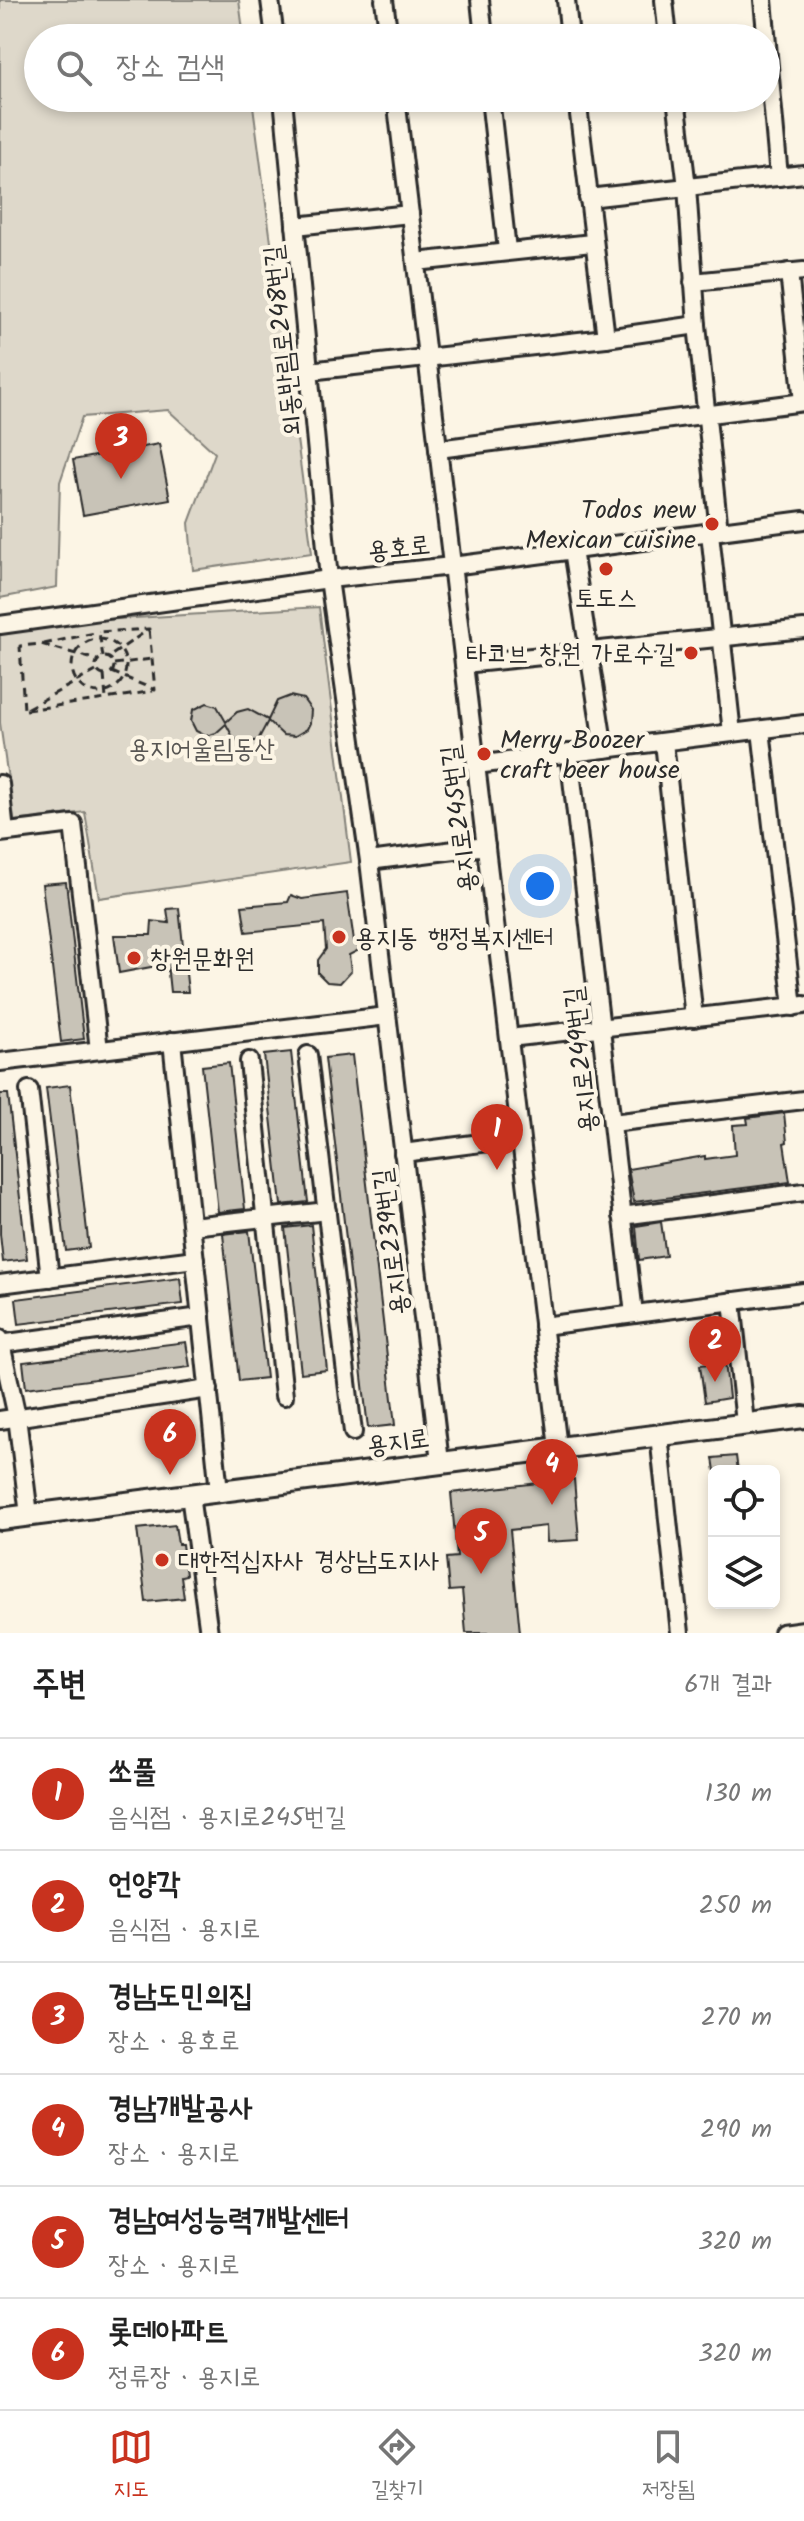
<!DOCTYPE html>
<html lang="ko">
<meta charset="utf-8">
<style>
:root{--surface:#fff;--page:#f2f2f2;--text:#222;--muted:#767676;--line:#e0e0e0;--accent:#c8321e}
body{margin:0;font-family:Kalam,"Poor Story",sans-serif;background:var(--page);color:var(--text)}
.controls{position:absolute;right:24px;bottom:24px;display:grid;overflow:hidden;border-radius:12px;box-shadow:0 4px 12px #0003}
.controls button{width:72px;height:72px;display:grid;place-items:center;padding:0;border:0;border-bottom:2px solid var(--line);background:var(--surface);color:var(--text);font:40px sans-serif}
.you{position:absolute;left:540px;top:886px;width:28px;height:28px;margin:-20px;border:6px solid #fff;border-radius:50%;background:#1a73e8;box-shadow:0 0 0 12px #1a73e833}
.badge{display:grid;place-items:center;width:52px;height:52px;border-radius:50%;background:var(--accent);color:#fff;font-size:26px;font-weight:700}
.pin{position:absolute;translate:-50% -66px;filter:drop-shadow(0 2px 4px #0008)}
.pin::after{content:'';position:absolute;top:42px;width:28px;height:24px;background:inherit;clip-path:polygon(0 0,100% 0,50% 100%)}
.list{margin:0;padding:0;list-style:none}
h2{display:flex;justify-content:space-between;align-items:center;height:104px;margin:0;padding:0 32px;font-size:34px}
h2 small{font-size:26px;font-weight:400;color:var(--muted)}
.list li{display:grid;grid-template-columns:52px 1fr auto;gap:24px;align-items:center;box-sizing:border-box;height:112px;padding:0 32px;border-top:2px solid var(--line)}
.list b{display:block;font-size:30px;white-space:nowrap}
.list p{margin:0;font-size:26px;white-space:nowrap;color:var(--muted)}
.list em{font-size:26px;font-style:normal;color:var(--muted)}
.icon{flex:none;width:44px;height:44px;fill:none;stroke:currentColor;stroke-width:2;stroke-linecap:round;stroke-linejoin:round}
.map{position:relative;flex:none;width:804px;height:1633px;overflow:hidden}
.search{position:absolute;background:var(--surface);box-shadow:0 4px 12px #0003;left:24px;right:24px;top:24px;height:88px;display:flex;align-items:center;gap:20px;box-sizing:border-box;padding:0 28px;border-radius:44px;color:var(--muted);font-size:30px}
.sheet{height:776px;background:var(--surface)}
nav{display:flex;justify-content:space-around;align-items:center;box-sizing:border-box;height:112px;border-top:2px solid var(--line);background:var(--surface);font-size:22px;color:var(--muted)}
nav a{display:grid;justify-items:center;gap:4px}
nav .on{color:var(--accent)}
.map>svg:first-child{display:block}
</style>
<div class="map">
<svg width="804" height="1633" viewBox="0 0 804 1633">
<rect width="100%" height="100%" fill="#fcf5e5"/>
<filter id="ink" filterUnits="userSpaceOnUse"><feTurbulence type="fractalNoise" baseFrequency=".0125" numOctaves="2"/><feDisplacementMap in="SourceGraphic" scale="16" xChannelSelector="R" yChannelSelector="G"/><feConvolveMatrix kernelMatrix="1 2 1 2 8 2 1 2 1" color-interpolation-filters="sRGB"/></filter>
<g filter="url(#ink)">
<g fill="#ded8ca" stroke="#84827a" stroke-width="2">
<path d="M0,0H239L244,38H38V98H252L312,553L193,570L189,523L215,453L168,410L82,417L60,482L57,587L0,598Z"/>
<path d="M319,607L351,862L99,898L85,812L14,821L0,723V626Z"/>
</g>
<g fill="#c8c3b7" stroke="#2b2b2b" stroke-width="2">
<path d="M159,444L170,499L83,515L73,460Z"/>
<path d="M290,696L303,699L311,710L310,723L307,729L295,736L283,735L268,721L258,740L242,744L233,737L226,724L216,733L206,736L196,731L191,721L193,710L207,703L217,706L226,722L237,712L248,709L268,720L277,701Z"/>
<path d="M66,882L84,1039L61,1042L42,884Z"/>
<path d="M347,893L354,941L361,949L349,955L351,971L340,983L327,982L318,973V960L326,949L324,924L246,932L242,906L288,902L291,895L302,899Z"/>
<path d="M179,908L188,992H170L167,964L119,973L114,935H151L152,921L169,923L167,909Z"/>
<path d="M291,1052L308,1202L281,1205L264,1055Z"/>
<path d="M352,1055L395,1425L368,1428L325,1058Z"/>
<path d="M229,1063L245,1209L218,1212L202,1066Z"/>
<path d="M70,1085L89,1248L66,1251L46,1088Z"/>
<path d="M0,1094H8L27,1259L3,1262L0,1234Z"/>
<path d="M784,1113L787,1142L784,1143L790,1182L634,1202L628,1169L705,1156V1159L735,1155L733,1125L748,1124L747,1118Z"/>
<path d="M661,1222L666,1256L639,1260L636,1226Z"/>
<path d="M311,1225L327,1370L301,1373L285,1228Z"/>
<path d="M249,1231L266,1378L239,1381L223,1234Z"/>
<path d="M180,1278L183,1304L19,1324L16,1299Z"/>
<path d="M186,1342L190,1367L26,1388L23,1362Z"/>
<path d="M725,1362L729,1398L705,1402L700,1365Z"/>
<path d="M736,1456L738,1471H715L713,1458Z"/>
<path d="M574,1479L579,1540L547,1542L546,1526L510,1530L520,1633H466L462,1590L449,1591L446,1558L457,1557L451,1493Z"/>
<path d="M175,1525L178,1544H182L186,1575L181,1576L184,1598L146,1602L137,1529Z"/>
</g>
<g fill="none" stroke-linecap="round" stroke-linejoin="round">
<defs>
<g id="minor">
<path d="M270,0L275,38"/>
<path d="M384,0L389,38"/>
<path d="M480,0L484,38"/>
<path d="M566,0L570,38"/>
<path d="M664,0L668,38"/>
<path d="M763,0L779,177"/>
<path d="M283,98L329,579L369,861L440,1462"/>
<path d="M396,98L558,1448"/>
<path d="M490,98L507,250"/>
<path d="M577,98L606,338"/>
<path d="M676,98L687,187L697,325L719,531"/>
<path d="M588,198L804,174"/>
<path d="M295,226L410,214"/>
<path d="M416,262L592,243"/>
<path d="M789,272L803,402"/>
<path d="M693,282L804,271"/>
<path d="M309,371L606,338L697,325"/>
<path d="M438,449L804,402"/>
<path d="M710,533L732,733"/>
<path d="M573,550L604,749"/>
<path d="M0,625L329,579L452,566L804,520"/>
<path d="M464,664L804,629"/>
<path d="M761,730L793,1007"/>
<path d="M664,742L694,1018"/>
<path d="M569,753L634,1314"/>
<path d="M476,765L804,724"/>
<path d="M0,784L5,832"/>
<path d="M0,833L73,824L99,1050"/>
<path d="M369,861L486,846"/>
<path d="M509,1038L804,1005"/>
<path d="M172,1041L219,1491"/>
<path d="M308,1055L353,1432"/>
<path d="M249,1061L284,1396"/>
<path d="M0,1062L387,1016"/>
<path d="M29,1090L50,1278"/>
<path d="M612,1123L804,1100"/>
<path d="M403,1153L520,1138"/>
<path d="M622,1216L804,1192"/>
<path d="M192,1226L327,1211"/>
<path d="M0,1284L195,1259"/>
<path d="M732,1301L745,1423"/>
<path d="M543,1326L804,1292"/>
<path d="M0,1339L17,1417L29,1515"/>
<path d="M0,1344L201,1317"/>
<path d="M0,1420L209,1389"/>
<path d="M659,1435L680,1633"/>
<path d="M190,1495L209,1633"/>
<path d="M782,1633L804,1630"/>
</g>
<path id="major" d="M0,1519L804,1417"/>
</defs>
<use href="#minor" stroke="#2b2b2b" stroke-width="22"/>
<use href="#major" stroke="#2b2b2b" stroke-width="26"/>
<g stroke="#2b2b2b" stroke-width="3" stroke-dasharray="8 6" stroke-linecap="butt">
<circle cx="99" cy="666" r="27"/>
<path d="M44,644L99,632"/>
<circle cx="105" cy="666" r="9"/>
<path d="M103,657L99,632L149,629L109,657"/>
<path d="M114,664L152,659"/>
<path d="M96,671L24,710L20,646L41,644L97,660"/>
<path d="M112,672L155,690L149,629"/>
<path d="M104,675L106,699L153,691"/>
<path d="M26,710L106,699"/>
</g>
<use href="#minor" stroke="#fcf5e5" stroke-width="16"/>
<use href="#major" stroke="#fcf5e5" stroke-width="20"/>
</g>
</g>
<g fill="#c8321e" stroke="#fcf5e5" stroke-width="3">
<circle cx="712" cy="524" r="8"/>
<circle cx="606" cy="569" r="8"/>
<circle cx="691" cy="653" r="8"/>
<circle cx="484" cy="754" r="8"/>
<circle cx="339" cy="937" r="8"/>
<circle cx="134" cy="958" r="8"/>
<circle cx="162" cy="1560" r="8"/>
</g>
<g text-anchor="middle" stroke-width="8" stroke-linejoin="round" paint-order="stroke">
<g font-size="26" fill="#2b2b2b" stroke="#fcf5e5">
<text transform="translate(282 341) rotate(-96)" y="9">외동반림로248번길</text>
<text transform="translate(399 547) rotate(-6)" y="9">용호로</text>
<text transform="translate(458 819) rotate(-97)" y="9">용지로245번길</text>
<text transform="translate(580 1060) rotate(-96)" y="9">용지로249번길</text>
<text transform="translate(390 1242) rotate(-97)" y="9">용지로239번길</text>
<text transform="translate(398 1441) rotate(-8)" y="9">용지로</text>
</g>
<g font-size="26" fill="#2b2b2b" stroke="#fcf5e5" text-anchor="start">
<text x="696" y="518" text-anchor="end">Todos new<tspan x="696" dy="30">Mexican cuisine</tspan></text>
<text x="606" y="606" text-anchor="middle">토도스</text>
<text x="675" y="662" text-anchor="end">타코브 창원 가로수길</text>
<text x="500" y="748">Merry Boozer<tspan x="500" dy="30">craft beer house</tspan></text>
<text x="355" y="946">용지동 행정복지센터</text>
<text x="150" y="967">창원문화원</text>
<text x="178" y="1569">대한적십자사 경상남도지사</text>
</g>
<g font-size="26" fill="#585653" stroke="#fcf5e5">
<text x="202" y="757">용지어울림동산</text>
</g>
</g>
</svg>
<div class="controls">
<button><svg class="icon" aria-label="locate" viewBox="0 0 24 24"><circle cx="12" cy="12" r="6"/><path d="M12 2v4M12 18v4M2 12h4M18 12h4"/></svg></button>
<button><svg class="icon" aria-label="layers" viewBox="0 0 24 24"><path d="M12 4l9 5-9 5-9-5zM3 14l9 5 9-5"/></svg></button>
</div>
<div class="you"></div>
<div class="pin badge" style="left:497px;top:1170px">1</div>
<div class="pin badge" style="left:715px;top:1382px">2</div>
<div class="pin badge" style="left:121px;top:479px">3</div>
<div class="pin badge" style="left:552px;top:1505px">4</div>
<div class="pin badge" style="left:481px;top:1574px">5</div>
<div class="pin badge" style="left:170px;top:1475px">6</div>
<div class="search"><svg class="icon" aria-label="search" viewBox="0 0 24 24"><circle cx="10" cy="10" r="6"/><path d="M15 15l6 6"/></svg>장소 검색</div>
</div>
<section class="sheet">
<h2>주변<small>6개 결과</small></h2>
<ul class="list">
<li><span class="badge">1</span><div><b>쏘풀</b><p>음식점 · 용지로245번길</p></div><em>130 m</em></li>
<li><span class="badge">2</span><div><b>언양각</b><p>음식점 · 용지로</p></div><em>250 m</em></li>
<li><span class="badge">3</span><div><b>경남도민의집</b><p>장소 · 용호로</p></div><em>270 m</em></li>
<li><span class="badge">4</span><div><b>경남개발공사</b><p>장소 · 용지로</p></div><em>290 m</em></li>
<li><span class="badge">5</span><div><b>경남여성능력개발센터</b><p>장소 · 용지로</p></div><em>320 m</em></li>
<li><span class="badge">6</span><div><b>롯데아파트</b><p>정류장 · 용지로</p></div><em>320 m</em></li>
</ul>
</section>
<nav>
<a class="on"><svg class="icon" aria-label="map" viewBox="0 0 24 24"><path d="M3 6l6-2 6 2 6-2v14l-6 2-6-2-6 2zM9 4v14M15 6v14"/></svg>지도</a>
<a><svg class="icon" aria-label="directions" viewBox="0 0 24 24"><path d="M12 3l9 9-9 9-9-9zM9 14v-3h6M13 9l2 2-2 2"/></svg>길찾기</a>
<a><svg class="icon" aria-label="saved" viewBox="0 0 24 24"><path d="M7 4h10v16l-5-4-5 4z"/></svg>저장됨</a>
</nav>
